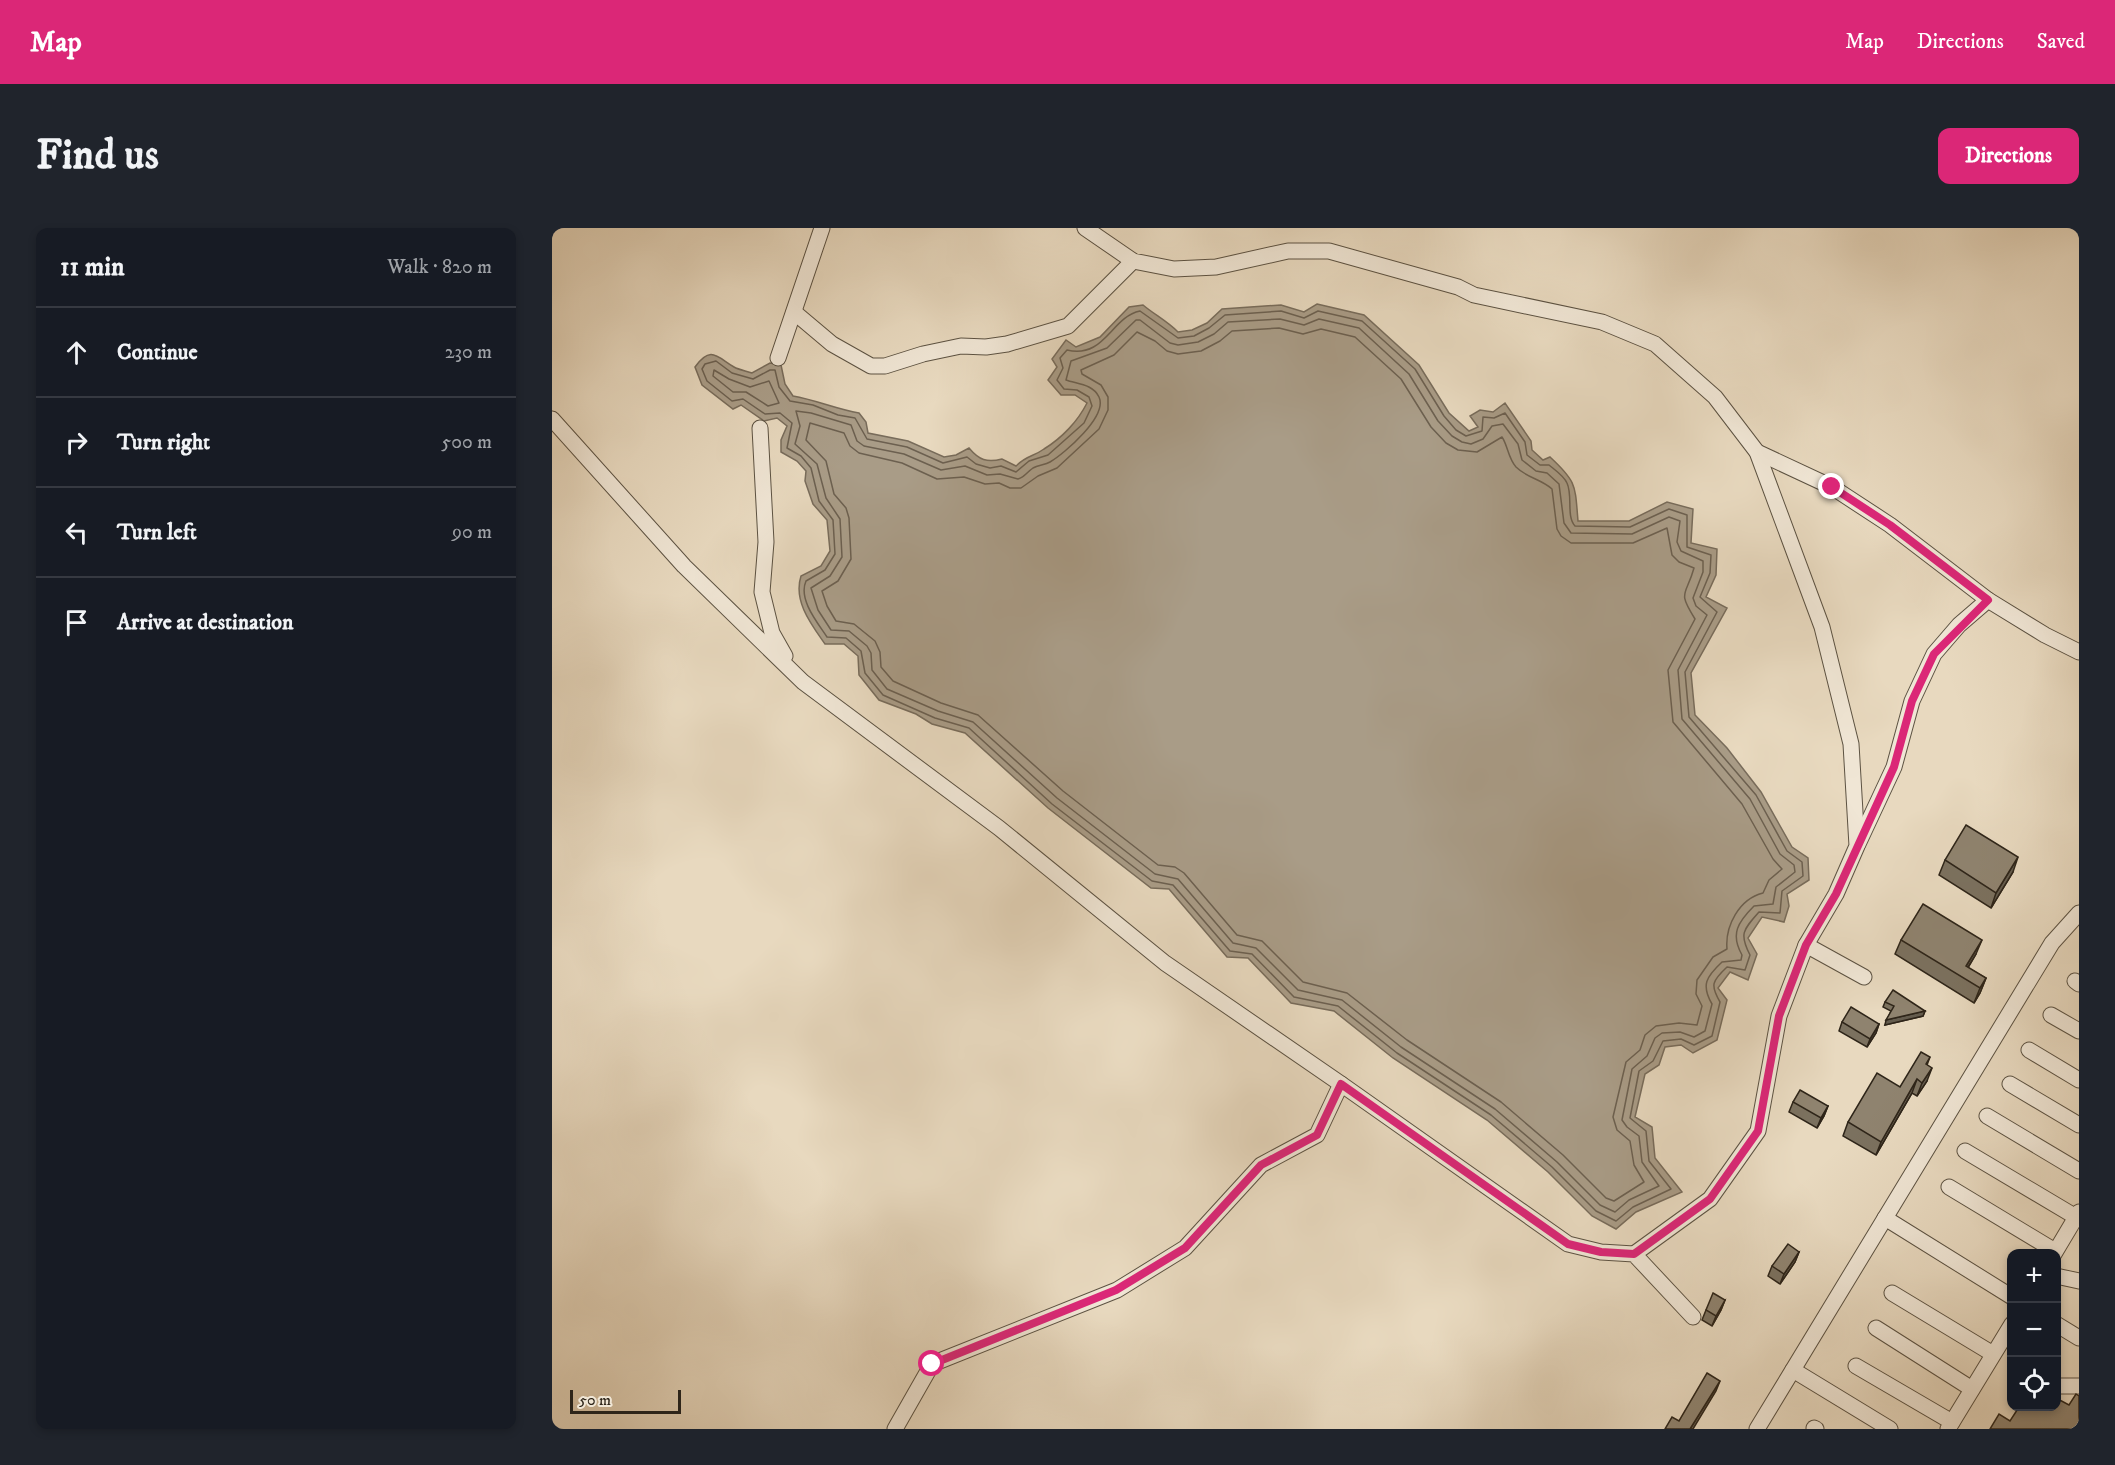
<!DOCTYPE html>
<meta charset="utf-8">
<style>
:root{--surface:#171b24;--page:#20242c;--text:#f1f3f6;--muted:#9ea1a6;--line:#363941;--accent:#db2777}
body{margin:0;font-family:"IM FELL DW Pica",serif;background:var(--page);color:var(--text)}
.controls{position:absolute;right:18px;bottom:18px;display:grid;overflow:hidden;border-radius:12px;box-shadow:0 3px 9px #0003}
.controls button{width:54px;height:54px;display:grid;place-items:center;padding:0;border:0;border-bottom:2px solid var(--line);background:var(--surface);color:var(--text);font:30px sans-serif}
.scale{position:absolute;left:18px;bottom:15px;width:111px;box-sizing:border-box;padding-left:6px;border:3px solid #2e2519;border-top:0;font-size:16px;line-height:21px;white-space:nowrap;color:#2e2519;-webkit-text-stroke:4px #f0e6d5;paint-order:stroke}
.stop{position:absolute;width:18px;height:18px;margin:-14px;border:4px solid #db2777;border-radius:50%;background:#fff}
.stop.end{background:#db2777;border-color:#fff;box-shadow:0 2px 6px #0008}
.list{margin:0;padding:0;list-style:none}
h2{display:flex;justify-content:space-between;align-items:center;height:78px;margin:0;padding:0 24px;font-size:26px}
h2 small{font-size:20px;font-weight:400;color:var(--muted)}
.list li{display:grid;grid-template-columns:39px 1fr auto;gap:18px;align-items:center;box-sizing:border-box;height:90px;padding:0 24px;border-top:2px solid var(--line)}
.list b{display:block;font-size:22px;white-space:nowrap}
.list em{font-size:20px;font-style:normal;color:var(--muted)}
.icon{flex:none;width:33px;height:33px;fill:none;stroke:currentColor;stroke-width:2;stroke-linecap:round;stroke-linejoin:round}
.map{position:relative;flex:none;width:1527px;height:1201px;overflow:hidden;border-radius:12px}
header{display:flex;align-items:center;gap:36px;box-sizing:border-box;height:84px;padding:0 30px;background:var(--accent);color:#fff}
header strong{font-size:28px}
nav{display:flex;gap:33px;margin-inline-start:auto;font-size:21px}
.intro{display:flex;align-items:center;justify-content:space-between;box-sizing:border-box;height:144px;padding:0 36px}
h1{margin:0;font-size:42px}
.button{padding:15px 27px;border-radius:12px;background:var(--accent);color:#fff;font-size:21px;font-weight:700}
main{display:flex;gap:36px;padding:0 36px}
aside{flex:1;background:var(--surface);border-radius:12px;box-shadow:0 3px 9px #0003}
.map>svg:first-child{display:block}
</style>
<header>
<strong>Map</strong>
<nav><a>Map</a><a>Directions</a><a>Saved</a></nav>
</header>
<div class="intro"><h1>Find us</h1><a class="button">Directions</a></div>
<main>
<aside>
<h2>11 min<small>Walk · 820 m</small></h2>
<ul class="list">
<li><svg class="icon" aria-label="ahead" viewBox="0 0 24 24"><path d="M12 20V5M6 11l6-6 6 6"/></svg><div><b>Continue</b></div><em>230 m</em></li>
<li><svg class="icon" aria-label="right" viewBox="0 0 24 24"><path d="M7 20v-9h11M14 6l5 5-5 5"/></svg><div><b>Turn right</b></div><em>500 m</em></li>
<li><svg class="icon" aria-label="left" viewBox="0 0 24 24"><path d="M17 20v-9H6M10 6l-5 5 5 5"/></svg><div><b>Turn left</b></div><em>90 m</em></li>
<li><svg class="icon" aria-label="arrive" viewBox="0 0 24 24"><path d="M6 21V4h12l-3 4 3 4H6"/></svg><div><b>Arrive at destination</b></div></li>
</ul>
</aside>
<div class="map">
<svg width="1527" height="1201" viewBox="0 0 1527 1201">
<rect width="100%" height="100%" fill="#e8d9bf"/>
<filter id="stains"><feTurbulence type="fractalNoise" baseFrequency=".00333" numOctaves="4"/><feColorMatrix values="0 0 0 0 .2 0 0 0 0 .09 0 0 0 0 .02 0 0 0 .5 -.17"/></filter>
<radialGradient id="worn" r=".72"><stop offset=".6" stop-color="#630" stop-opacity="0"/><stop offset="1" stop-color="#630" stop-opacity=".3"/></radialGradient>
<path fill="#a99c87" stroke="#786c5b" stroke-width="1.5" d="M765,76L812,87L867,137L897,185L917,203L926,199L918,188L928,182L941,184L953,175L979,213L980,222L991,232L998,229C1025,254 1023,257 1026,293H1077L1115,274L1141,281L1139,315L1165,321L1164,347L1154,369L1175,380L1139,445L1143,487L1175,520L1209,564L1240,619L1256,630L1257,652L1235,666L1237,678L1232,694L1210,689L1196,710L1205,726L1196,752L1178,744L1166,760L1175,772L1165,812L1141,825L1129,817L1113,819L1107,837L1093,846L1083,889L1100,899L1103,930L1130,964L1084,984L1064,1001L1040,988L996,944L935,892L841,830L782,783L739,775L696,730L675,729L617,661L599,660L496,580L413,505L380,496L364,486L327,472L307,447L306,428L292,416H273C259,396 241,373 249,348L269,338L278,323L275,292L261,276L253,253L254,243L245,233L229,224V212L235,198L225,190L212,193L189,177L181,181L150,157L143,139C159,117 165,129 182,139C187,142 195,143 200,145L218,135L229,137L233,156L241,168C264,172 284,181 307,185L314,194L316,205L356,213L392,229L404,227L417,220C427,232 435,235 450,231L464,238C475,227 481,229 492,221C510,210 526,193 535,175L523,167H509L496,152L505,139L500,131L514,112L524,119L548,109L577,79L591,77C603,87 615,93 626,104L640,102L655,95L670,81L729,77L752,84Z"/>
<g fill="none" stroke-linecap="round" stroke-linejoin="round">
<g stroke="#6c6050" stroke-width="1.5">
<path d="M729,83L752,90L766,83L810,93L863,141L892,188L904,202L914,208L930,203L931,189L942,190L953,185L973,214L975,227L988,237H997C1003,242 1012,248 1015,255C1021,268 1014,288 1023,298L1078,299L1117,281L1135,287V319L1159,327L1158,345L1148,369L1165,384L1133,444L1137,489L1204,567L1235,623L1250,634L1251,648L1230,663L1228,685L1207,684C1191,702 1187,706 1198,727L1193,742L1175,739C1160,753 1158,757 1168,774L1160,808L1142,817L1129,811L1111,813L1101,833L1087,843L1078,890L1094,903L1097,933L1119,961L1081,979L1064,993L1044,983L1000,939L939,887L845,825L786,778L742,769L700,726L678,723L621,657L600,653L500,576L417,500L383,490L331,467L313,445L309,423L294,410L275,409C265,394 246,371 254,353L273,342L283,326L281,292L267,273L259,240L249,228L235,220L240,195L228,185L213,186L191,171L180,173L155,153L150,141L153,136L164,133L180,145L201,151L218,142H223L227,159L238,173L261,177L286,187L303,190L315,211L355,219L391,235L415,229L424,236L438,240L449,238L464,244L477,233L496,227L532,195L540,178L537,169L525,162L512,161L505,152L511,140L508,130L515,122C553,131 559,89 588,83L626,110L642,108L657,100L673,87Z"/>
<path d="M728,91L752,97L767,91L807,100L857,146L886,193L900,208L910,214L919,216L931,211L940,198L951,196L966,216L970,232L984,243L995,245L1007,256L1012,295L1019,305L1080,306L1117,289L1128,293L1125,314L1129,323L1151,333V344L1141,370L1144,378L1155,387L1126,442L1130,491L1198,571L1228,626L1242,637L1243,644L1224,659L1221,676L1202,678C1186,694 1178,706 1190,727L1189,732L1170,734C1154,749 1149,757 1160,776L1153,803L1142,809L1128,804L1110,805L1103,810L1095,828L1080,841L1070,892L1075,899L1087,908L1090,934L1107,958L1077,972L1063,984L1048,977L1005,934L943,881L849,819L790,772L746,762L704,720L681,715L626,651L603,646L505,570L421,494L386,483L335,461L320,442L319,425L315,418L297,403L279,402L266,382L259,360L278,348L290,329L288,291L274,270L265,236L243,216L248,198L244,183L259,185L299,197L305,213L312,218L352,226L389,242L413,238L435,247L448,246L466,251C473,249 475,244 481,240C486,237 493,237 498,234C513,225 556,188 547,169C541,156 525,156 514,152L519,133L555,120L584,92H588L618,115L626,117L646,114L662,106L676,94Z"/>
<path d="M727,100L751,106L769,101L803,109L849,151L879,199L894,215L906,222L925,224L950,209C956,218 956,230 964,239C975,250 989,251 1000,261L1005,301L1009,308L1019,315H1081L1115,300L1120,327L1127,334L1142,340C1134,369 1125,362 1143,391L1116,442L1121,494L1190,576L1221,631L1230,641L1217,652L1211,665C1187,671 1173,698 1175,721L1161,729L1145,752L1144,766L1150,778L1145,797L1127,795L1104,798L1093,807L1088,822L1074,834L1061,889L1065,902L1078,913L1082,937L1092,954L1062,973L1054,970L1011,927L949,874L855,812L795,765L751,754L710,713L685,707L632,645L623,639L606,637L511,563L426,487L389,475L341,453L329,439L328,424L323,413L302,396L284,393L275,378L270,363L286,353L299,331L297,290L294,280L282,266L274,233L254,212L258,195L292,205L298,218L307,225L350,235L385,251L412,249L433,256L447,255L458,260H469L486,248L505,240L547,201L556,182V169L549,157L530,146L529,142L562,127L585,104L603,113L615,123L626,126L649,123L668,113L680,103Z"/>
<path d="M162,142L177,151L198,159L217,153L227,175L216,178L194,164H181L161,148Z"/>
</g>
<defs>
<g id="minor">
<path d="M533,0L581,33L622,41L664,39L736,23H777L906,59L922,67L1050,94L1103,116L1163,169L1205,224L1270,399L1299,516L1305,618L1284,666L1254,717L1312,749"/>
<path d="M242,84L280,116L319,138H333L371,126L409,118L434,119L455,116L516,98L581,33"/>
<path d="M226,130L270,0"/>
<path d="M0,191L132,338L251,454L447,600L613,735L789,856L1016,1016L1049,1024L1082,1026L1141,1089"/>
<path d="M208,200L214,314L210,364L220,405L233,428"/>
<path d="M1205,224L1280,259L1338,297L1436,372L1493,407L1527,424"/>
<path d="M1306,616L1342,539L1360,473L1382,426L1407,397L1436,372"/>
<path d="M1523,753L1527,756"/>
<path d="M1499,787L1527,803"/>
<path d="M1477,822L1527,852"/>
<path d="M1458,856L1527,897"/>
<path d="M1435,888L1527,943"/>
<path d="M1413,923L1524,989"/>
<path d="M1397,959L1503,1023"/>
<path d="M1333,990L1460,1069"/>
<path d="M1082,1026L1158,971L1206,903L1227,788L1254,717"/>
<path d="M1502,1026L1527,984"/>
<path d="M1504,1048L1527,1053"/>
<path d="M1340,1065L1441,1126"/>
<path d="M1504,1096L1527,1110"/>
<path d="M1324,1100L1420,1161"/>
<path d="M1304,1138L1400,1194"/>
<path d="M1241,1142L1338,1201"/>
<path d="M1504,1158H1527"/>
<path d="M1262,1200L1264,1201"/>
<path d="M343,1201L380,1136L565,1062L633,1020L709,937L765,907L789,856"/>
<path d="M1205,1201L1500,715L1527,685"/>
<path d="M1396,1201L1460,1096"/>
</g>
</defs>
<use href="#minor" stroke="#5c5242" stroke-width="17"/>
<use href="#minor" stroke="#f0e6d5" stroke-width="15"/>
</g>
<g fill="#7b715f" stroke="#2e2519" stroke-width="1.5">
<path d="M1393,632L1461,644L1439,680L1387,647Z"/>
<path d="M1349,712L1424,726L1416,740L1434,750L1428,765L1422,775L1343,726Z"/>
<path d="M1333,774L1373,783L1371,788L1333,797L1339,783L1331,779Z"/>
<path d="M1290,794L1327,796L1324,805L1315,819L1287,803Z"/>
<path d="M1378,829L1375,837V853L1365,868L1360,865L1324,927L1291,908L1296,894L1348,859Z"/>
<path d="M1241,874L1276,878L1272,888L1265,900L1237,884Z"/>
<path d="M1247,1024L1243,1034L1228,1056L1216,1048L1220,1038Z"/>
<path d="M1173,1072L1169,1082L1160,1098L1150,1092L1154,1082Z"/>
</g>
<g fill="#645c4e" stroke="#2e2519" stroke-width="1.5">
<path d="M1466,629L1461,644L1439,680L1444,665Z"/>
<path d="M1430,712L1424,726L1410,749L1414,738Z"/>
<path d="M1434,750L1428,765L1422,775L1428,760Z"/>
<path d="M1373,783L1371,788L1333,797L1334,792Z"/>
<path d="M1327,796L1324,805L1315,819L1318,811Z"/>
<path d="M1380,840L1375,853L1365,868L1370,855Z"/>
<path d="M1365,851L1360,865L1324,927L1329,914Z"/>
<path d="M1276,878L1272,888L1265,900L1269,890Z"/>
<path d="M1247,1024L1243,1034L1228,1056L1232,1046Z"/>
<path d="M1173,1072L1169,1082L1160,1098L1164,1088Z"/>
<path d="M1168,1153L1164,1163L1141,1201H1138Z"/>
</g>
<g fill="#8f836f" stroke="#2e2519" stroke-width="1.5">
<path d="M1414,597L1466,629L1444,665L1393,632Z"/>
<path d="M1371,676L1430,712L1414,738L1434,750L1428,760L1349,712Z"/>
<path d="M1341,762L1373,783L1334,792L1342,778L1333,774Z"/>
<path d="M1299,779L1327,796L1318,811L1290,794Z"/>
<path d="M1369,824L1378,829L1374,836L1380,840L1370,855L1365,851L1329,914L1296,894L1325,845L1348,859Z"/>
<path d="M1248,862L1276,878L1269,890L1241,874Z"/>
<path d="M1236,1016L1247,1024L1232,1046L1220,1038Z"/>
<path d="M1161,1065L1173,1072L1164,1088L1154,1082Z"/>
<path d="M1155,1145L1168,1153L1138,1201H1113L1120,1189L1127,1193Z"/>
<path d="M1524,1166L1527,1168V1201H1438L1447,1186L1458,1193L1467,1179H1504V1170L1517,1177Z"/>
</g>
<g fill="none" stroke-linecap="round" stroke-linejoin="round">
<path stroke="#db2777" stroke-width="8" d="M380,1136L564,1062L633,1020L709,937L765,907L789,856L1016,1016L1049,1024L1082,1026L1158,971L1206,903L1227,788L1254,717L1284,666L1342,539L1360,473L1382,426L1436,372L1338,297L1280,259"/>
</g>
<rect width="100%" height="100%" filter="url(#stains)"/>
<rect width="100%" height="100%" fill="url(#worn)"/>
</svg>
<div class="controls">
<button>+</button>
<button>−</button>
<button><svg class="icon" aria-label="locate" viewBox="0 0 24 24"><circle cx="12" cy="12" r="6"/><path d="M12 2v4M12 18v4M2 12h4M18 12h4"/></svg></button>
</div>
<div class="scale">50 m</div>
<div class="stop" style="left:380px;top:1136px"></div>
<div class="stop end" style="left:1280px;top:259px"></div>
</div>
</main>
